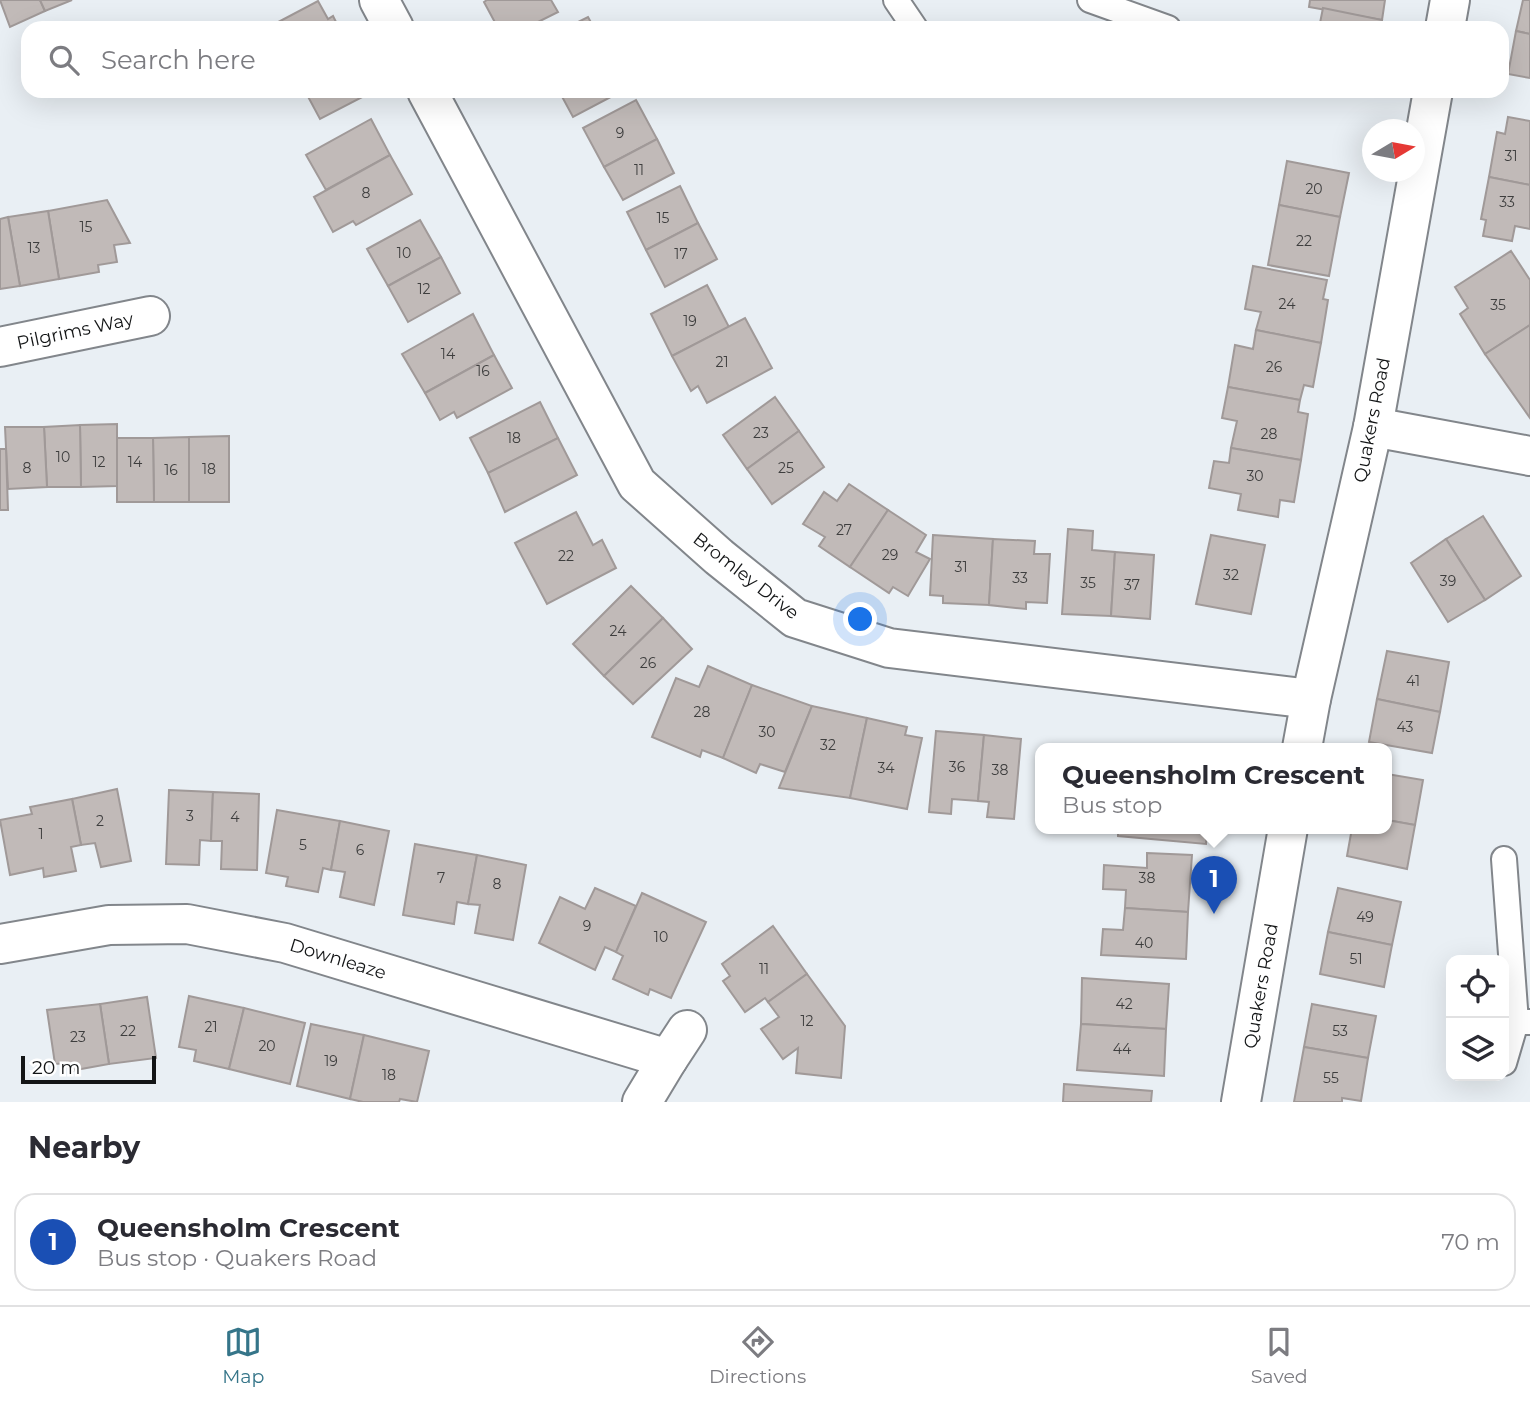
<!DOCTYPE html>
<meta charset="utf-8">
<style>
:root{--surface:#fff;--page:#f7f7f7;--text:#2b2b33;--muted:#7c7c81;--line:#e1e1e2;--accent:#357589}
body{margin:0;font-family:Montserrat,sans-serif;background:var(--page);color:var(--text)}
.controls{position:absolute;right:21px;bottom:21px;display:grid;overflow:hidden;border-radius:14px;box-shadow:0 7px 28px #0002}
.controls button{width:63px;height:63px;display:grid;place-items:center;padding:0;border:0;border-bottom:2px solid var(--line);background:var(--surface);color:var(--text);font:35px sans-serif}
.compass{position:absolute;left:1362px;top:119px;width:63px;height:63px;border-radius:50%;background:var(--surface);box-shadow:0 7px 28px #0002;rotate:80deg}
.scale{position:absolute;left:21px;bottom:18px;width:135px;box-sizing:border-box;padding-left:7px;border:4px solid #131516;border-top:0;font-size:19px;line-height:24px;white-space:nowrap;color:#131516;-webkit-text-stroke:5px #fff;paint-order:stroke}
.you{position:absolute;left:861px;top:620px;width:24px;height:24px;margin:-18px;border:5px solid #fff;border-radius:50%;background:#1a73e8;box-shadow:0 0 0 10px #1a73e833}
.badge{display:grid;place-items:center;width:46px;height:46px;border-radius:50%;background:var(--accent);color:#fff;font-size:23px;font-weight:700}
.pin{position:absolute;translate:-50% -58px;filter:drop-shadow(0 2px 4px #0008)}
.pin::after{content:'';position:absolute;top:37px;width:24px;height:21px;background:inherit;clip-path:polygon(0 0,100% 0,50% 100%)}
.popup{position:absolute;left:1035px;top:743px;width:357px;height:91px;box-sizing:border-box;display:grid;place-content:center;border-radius:14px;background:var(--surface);filter:drop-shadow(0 2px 5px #0005);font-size:23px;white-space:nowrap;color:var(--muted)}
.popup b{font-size:26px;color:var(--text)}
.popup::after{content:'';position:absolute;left:50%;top:100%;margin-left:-14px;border:14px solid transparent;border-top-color:var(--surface)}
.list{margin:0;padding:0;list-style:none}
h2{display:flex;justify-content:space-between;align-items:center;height:91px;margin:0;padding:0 28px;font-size:30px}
h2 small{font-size:23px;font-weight:400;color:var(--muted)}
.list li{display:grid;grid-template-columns:46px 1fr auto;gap:21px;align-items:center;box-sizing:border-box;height:98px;margin:0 14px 14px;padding:0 14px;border:2px solid var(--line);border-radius:21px}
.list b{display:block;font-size:26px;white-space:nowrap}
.list p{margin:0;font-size:23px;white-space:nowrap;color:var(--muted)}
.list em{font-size:23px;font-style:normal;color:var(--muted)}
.icon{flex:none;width:38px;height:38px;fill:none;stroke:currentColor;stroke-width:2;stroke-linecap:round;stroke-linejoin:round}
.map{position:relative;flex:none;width:1530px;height:1102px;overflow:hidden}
.search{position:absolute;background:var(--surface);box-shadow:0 7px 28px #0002;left:21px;right:21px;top:21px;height:77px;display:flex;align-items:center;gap:18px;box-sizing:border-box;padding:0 24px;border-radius:21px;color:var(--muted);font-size:26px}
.sheet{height:203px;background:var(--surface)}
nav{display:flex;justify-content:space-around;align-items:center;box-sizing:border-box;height:98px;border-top:2px solid var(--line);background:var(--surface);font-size:19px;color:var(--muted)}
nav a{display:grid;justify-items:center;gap:4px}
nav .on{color:var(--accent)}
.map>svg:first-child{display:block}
</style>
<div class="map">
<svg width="1530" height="1102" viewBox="0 0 1530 1102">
<rect width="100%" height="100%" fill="#e9eff4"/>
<g fill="#c1bab8" stroke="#a09998" stroke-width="2">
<path d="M0,0H40L45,11L10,27Z"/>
<path d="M40,0H72L45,11Z"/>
<path d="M487,0H551L558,12L526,28H498L484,2Z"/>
<path d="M1310,0H1385L1382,20L1309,7Z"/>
<path d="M1523,0H1530V34L1516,31Z"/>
<path d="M318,1L328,19L333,16L339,28H267Z"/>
<path d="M1323,8L1382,20L1380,28H1319Z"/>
<path d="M588,17L594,28H566Z"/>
<path d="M1516,31L1530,34V78L1508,74Z"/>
<path d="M305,91H371L372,92L320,119Z"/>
<path d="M559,91H622L573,117Z"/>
<path d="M636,100L657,139L604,167L583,128Z"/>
<path d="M1508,117L1530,121V185L1489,177L1497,132L1505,134Z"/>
<path d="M371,119L390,155L326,190L306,155Z"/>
<path d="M657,139L674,173L623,200L604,167Z"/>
<path d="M390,155L412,194L356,225L353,221L333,232L314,197Z"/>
<path d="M1287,161L1349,173L1340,217L1279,205Z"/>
<path d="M1489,177L1530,185V229L1515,226L1512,241L1483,236L1486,220L1481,219Z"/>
<path d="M680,186L698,223L646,250L627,212Z"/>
<path d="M107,200L130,243L114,245L117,262L98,265L99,272L59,279L48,211Z"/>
<path d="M1279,205L1340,217L1329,276L1268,265Z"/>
<path d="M48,211L59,279L20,286L8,217Z"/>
<path d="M8,217L20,286L0,289V219Z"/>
<path d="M420,220L441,257L388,286L367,249Z"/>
<path d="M698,223L717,259L665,287L646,250Z"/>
<path d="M1511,251L1530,280V325L1485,354L1460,314L1468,308L1455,287Z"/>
<path d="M441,257L460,293L408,322L388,286Z"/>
<path d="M1253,266L1327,280L1323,299L1328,300L1321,343L1256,330L1261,312L1245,309Z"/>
<path d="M707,285L729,327L672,356L651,314Z"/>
<path d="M473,314L494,355L425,393L402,354Z"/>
<path d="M745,318L772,368L707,403L698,386L691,391L672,356Z"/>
<path d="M1530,325V418L1485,354Z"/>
<path d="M1256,330L1321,343L1313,387L1304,385L1300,400L1228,387L1235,345L1253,349Z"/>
<path d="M494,355L512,388L457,418L454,412L440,420L425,393Z"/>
<path d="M1228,387L1300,400L1298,412L1308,414L1301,460L1231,448L1237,421L1222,418Z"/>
<path d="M775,397L799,431L747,469L723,435Z"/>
<path d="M540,402L558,438L488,473L470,438Z"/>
<path d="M117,424V486L81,487L80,425Z"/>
<path d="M80,425L81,487H47L44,427Z"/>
<path d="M5,427H44L47,487L8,489Z"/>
<path d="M799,431L824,467L772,504L747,469Z"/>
<path d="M229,436V502H189V437Z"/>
<path d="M189,437V502H154L153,438Z"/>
<path d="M117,438H153L154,502H117Z"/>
<path d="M558,438L577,475L505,512L488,473Z"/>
<path d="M1231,448L1301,460L1294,502L1280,500L1278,517L1238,510L1241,494L1209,488L1214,461L1229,463Z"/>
<path d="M0,449H6L8,510H0Z"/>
<path d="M849,484L888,510L850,567L819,546L825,537L803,524L824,492L837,501Z"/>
<path d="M888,510L926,535L916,552L930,559L908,596L893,587L889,593L850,567Z"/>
<path d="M576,512L593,545L602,540L616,568L547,604L515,543Z"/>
<path d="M1483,516L1521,576L1485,600L1446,539Z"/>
<path d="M1068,529L1093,531L1092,550L1115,552L1111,616L1062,614Z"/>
<path d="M933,535L993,539L989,605L943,603V596L930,595Z"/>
<path d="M1211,535L1265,545L1251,614L1196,604Z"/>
<path d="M993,539L1035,541L1034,554H1050L1047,603L1026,602V609L989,605Z"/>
<path d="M1446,539L1485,600L1448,622L1411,563Z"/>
<path d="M1115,552L1154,555L1150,619L1111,616Z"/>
<path d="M631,586L663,618L604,676L573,644Z"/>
<path d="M663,618L692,649L633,704L604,676Z"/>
<path d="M1387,651L1449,662L1440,712L1377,699Z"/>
<path d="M708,666L752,685L723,758L702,750L700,757L652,737L676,678L699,687Z"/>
<path d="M752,685L812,706L785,772L760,764L756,773L723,758Z"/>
<path d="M1377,699L1440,712L1432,753L1369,742Z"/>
<path d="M812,706L867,718L850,798L779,788Z"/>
<path d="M867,718L907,727L905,735L922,738L907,809L850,798Z"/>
<path d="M936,731L984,735L978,801L952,799L951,814L929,812Z"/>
<path d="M984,735L1021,739L1014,819L987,817L989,802L978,801Z"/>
<path d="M1387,774L1423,780L1415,825L1387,820Z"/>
<path d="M117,789L131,861L101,867L95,843L81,845L72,799Z"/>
<path d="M169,790L213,792L211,841L200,840L199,865L166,864Z"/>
<path d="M213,792L259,794L257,870L221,869L222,841H211Z"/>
<path d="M72,799L81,845L71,847L76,871L44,877L43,868L10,875L0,820L32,814L30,807Z"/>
<path d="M277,810L340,821L331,870L323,868L318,892L286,886L288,877L266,873Z"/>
<path d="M1387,820L1415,825L1407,869L1347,856L1352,828H1387Z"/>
<path d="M340,821L389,831L374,905L340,897L345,872L331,870Z"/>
<path d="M1118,828H1207L1206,844L1118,836Z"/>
<path d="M415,844L477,855L468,904L457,902L454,924L403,915Z"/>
<path d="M1147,853L1192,855L1188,912L1125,908L1126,890L1103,889L1104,865L1147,868Z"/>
<path d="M477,855L526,865L513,940L475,933L480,905L468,904Z"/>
<path d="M595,888L636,906L616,952L605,947L595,970L539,943L560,897L585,909Z"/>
<path d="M1338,888L1401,902L1392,945L1328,932Z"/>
<path d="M642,893L706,922L671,998L650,989L648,995L613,979L623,956L616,952Z"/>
<path d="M1125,908L1188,912L1186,959L1101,955L1103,929L1123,930Z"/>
<path d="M773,926L807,974L768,1002L765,998L745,1012L723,981L730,976L722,964Z"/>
<path d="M1328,932L1392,945L1384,987L1320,974Z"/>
<path d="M807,974L845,1026L841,1078L796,1073L798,1048L783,1059L761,1029L779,1017L768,1002Z"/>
<path d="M1082,978L1169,984L1166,1029L1081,1024Z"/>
<path d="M189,996L244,1008L229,1069L194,1061L196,1050L179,1047Z"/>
<path d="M147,997L156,1058L109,1064L100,1004Z"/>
<path d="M100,1004L109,1064L70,1071L69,1063L55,1064L47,1010Z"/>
<path d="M1312,1004L1376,1016L1368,1058L1304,1047Z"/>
<path d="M244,1008L305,1023L290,1084L229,1069Z"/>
<path d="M311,1024L364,1035L350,1099L297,1086Z"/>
<path d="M1081,1024L1166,1029L1164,1076L1077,1070Z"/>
<path d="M364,1035L429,1051L417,1102L400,1099L399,1102H363L350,1099Z"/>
<path d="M1304,1047L1368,1058L1361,1101L1342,1098V1102H1294Z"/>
<path d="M1064,1084L1152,1091L1151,1102H1063Z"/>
</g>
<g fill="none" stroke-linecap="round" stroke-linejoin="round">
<defs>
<g id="service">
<path d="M896,0L915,28"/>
<path d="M1090,0L1168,28"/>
<path d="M1504,859L1516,1022H1530"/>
<path d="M1504,1063L1516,1022"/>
</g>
<g id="minor">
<path d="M379,0L394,28"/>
<path d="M1445,28L1450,0"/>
<path d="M427,91L637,484L719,557L795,618L889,648L1311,699"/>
<path d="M0,347L150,316"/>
<path d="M1373,427L1530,456"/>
<path d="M1302,748L1311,699L1373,427L1433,91"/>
<path d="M0,944L109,925L187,924L285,943L668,1059L642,1102"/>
<path d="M668,1059L687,1030"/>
<path d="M1241,1102L1288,828"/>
</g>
</defs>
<use href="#service" stroke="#82868b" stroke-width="28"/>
<use href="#minor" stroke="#82868b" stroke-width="42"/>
<use href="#service" stroke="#fff" stroke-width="24"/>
<use href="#minor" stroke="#fff" stroke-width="38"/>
</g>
<g text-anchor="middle" stroke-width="5" stroke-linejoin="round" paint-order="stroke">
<g font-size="14" fill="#3e3e3e">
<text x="620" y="138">9</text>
<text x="1511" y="161">31</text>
<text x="639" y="175">11</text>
<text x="1314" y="194">20</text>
<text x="366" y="198">8</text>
<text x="1507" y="207">33</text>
<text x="663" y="223">15</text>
<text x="86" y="232">15</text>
<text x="1304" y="246">22</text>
<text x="34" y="253">13</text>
<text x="404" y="258">10</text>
<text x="681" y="259">17</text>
<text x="424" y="294">12</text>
<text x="1287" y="309">24</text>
<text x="1498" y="310">35</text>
<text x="690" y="326">19</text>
<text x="448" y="359">14</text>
<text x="722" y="367">21</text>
<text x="1274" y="372">26</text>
<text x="483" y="376">16</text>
<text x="761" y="438">23</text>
<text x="1269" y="439">28</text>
<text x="514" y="443">18</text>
<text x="63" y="462">10</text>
<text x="99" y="467">12</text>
<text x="135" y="467">14</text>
<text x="27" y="473">8</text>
<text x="786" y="473">25</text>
<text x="209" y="474">18</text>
<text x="171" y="475">16</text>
<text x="1255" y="481">30</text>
<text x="844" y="535">27</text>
<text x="890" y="560">29</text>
<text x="566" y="561">22</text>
<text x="961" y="572">31</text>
<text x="1231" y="580">32</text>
<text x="1020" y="583">33</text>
<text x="1448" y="586">39</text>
<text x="1088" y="588">35</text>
<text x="1132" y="590">37</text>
<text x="618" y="636">24</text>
<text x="648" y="668">26</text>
<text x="1413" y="686">41</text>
<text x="702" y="717">28</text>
<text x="1405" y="732">43</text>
<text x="767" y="737">30</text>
<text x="828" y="750">32</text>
<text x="957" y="772">36</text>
<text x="886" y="773">34</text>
<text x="1000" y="775">38</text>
<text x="190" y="821">3</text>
<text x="235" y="822">4</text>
<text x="100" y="826">2</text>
<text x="41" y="839">1</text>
<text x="303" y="850">5</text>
<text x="360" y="855">6</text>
<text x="441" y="883">7</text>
<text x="1147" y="883">38</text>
<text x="497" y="889">8</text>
<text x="1365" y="922">49</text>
<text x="587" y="931">9</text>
<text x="661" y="942">10</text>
<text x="1144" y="948">40</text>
<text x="1356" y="964">51</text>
<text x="764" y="974">11</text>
<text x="1124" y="1009">42</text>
<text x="807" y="1026">12</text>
<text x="211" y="1032">21</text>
<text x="128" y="1036">22</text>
<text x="1340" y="1036">53</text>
<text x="78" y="1042">23</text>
<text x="267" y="1051">20</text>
<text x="1122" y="1054">44</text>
<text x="331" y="1066">19</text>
<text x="389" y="1080">18</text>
<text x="1331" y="1083">55</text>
</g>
<g font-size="18" fill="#131516" stroke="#fff">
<text transform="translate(75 331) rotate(-12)" y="6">Pilgrims Way</text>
<text transform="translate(1372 420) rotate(-79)" y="6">Quakers Road</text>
<text transform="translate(746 576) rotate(38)" y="6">Bromley Drive</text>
<text transform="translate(338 959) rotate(17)" y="6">Downleaze</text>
<text transform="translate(1261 986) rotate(-80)" y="6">Quakers Road</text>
</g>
</g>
</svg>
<div class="controls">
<button><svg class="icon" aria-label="locate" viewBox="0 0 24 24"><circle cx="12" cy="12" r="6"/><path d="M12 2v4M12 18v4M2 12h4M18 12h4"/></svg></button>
<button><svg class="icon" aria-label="layers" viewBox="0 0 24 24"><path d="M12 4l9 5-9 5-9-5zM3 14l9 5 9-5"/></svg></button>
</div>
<svg class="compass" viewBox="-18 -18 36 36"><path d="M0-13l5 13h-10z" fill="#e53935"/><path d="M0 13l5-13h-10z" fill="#7c7c81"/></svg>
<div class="scale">20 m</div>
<div class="you"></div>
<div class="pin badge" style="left:1214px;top:914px;background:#1a4fb4">1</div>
<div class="popup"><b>Queensholm Crescent</b>Bus stop</div>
<div class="search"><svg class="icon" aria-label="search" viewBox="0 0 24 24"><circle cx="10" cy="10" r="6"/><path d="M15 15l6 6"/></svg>Search here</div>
</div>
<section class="sheet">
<h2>Nearby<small></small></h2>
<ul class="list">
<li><span class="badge" style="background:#1a4fb4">1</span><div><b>Queensholm Crescent</b><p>Bus stop · Quakers Road</p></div><em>70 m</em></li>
</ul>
</section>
<nav>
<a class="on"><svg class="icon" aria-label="map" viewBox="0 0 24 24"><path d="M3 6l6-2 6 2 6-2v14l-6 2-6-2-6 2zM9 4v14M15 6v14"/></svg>Map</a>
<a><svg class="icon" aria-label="directions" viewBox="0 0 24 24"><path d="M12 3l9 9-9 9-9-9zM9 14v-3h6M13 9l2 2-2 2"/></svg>Directions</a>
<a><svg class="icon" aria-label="saved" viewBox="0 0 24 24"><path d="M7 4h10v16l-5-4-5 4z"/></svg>Saved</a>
</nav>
